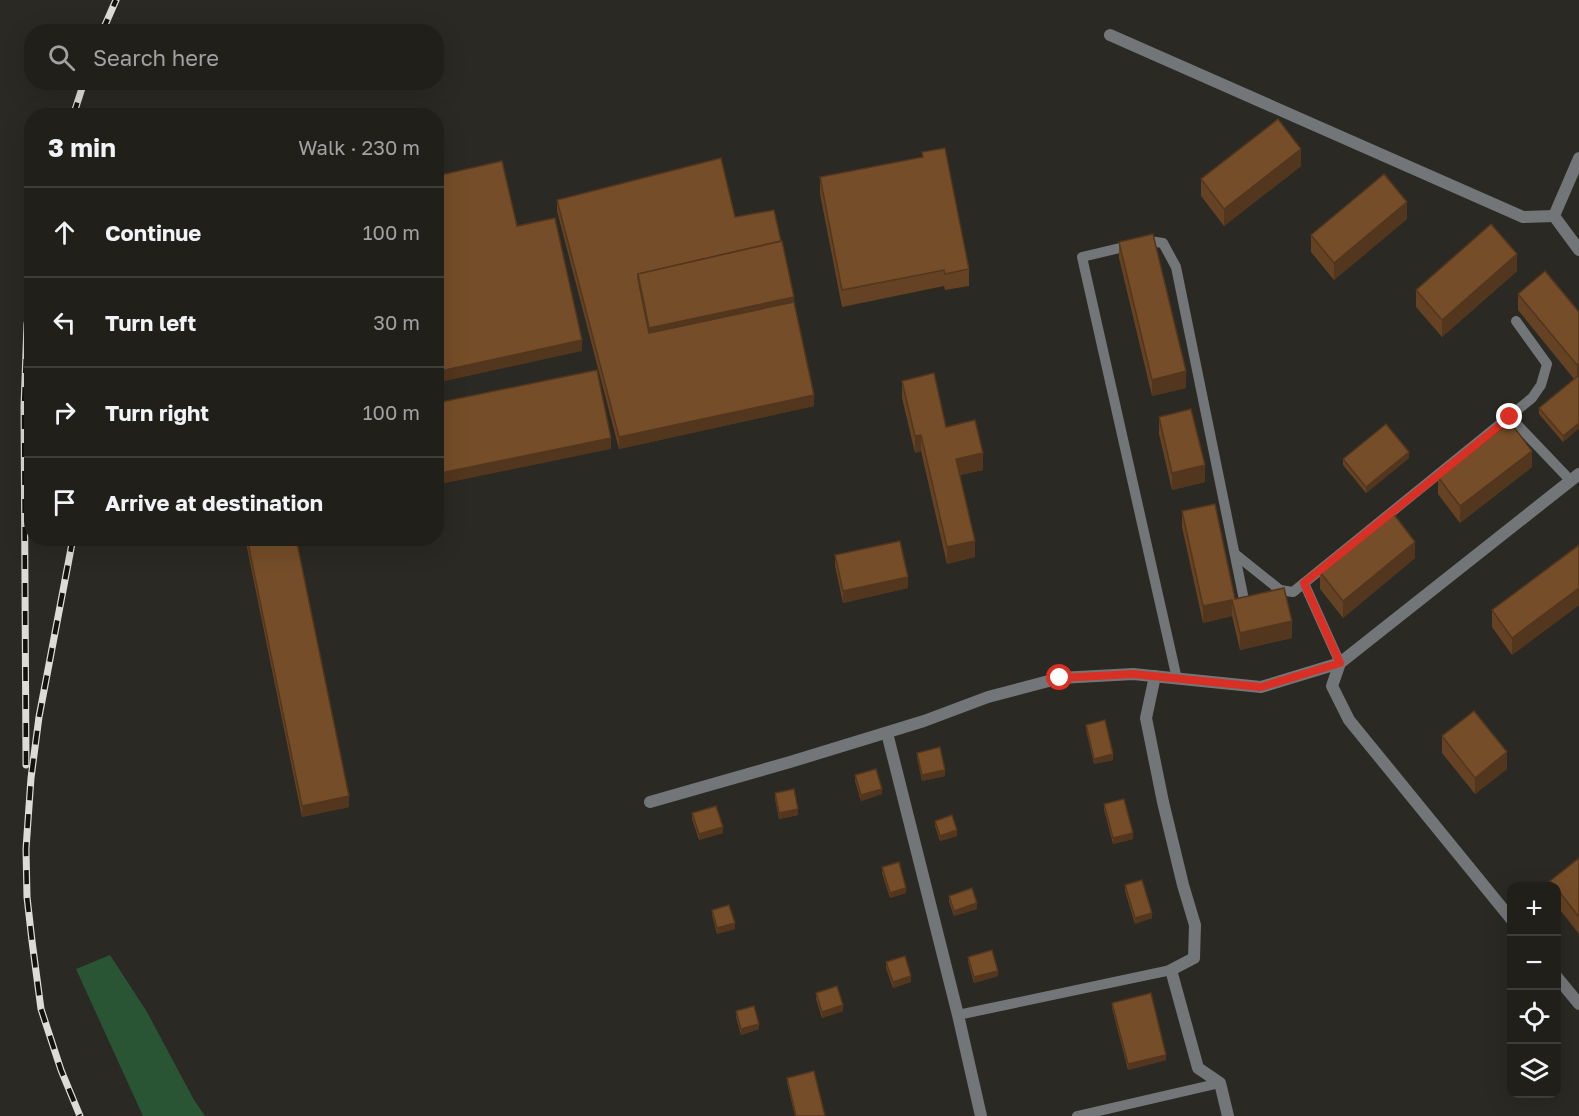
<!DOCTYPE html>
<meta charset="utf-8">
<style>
:root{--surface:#201f1a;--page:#282723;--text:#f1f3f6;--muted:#a2a2a2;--line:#3d3d39}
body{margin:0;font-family:"Golos Text",sans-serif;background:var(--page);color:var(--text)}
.controls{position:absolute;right:18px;bottom:18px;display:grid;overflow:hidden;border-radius:12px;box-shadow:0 6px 24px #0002}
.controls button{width:54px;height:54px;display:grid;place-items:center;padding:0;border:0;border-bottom:2px solid var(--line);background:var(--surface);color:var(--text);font:30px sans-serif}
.stop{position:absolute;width:18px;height:18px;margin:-14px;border:4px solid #d93025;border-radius:50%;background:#fff}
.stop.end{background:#d93025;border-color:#fff;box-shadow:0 2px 6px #0008}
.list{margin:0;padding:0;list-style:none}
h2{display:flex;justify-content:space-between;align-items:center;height:78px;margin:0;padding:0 24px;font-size:26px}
h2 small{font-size:20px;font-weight:400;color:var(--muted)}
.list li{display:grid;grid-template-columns:39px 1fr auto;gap:18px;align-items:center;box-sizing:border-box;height:90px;padding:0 24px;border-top:2px solid var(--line)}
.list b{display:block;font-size:22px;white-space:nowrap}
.list em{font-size:20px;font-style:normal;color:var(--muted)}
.icon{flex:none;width:33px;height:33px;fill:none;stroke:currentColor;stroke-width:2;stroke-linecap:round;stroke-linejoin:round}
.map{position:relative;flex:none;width:1579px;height:1116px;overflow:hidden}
.search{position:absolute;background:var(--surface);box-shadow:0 6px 24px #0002;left:24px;top:24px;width:420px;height:66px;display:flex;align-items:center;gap:15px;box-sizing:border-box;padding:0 21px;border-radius:24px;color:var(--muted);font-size:22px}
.panel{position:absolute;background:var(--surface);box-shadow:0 6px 24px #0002;left:24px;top:108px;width:420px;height:438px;border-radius:24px}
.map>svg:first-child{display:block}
</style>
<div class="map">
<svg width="1579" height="1116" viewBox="0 0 1579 1116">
<rect width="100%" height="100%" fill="#2a2923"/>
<path fill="#2a5535" d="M110,955L147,1012L194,1100L205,1116H143L76,969Z"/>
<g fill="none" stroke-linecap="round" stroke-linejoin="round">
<g stroke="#737678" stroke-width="10">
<path d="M1510,417L1571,481"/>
<path d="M1235,554L1280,590L1293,592L1532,398L1541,385L1547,364L1516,321"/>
<path d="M1304,583L1340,663"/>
<path d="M1177,679L1082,257L1149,241L1163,243L1176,267L1244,600"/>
<path d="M958,1015L1171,970"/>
<path d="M1077,1116L1220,1083"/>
</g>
<g stroke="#737678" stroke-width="12">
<path d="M1110,35L1523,217L1554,216"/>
<path d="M1579,158L1554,216L1579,250"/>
<path d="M1340,663L1332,686L1349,720L1512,920"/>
<path d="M1155,676L1146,718L1163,802L1183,885L1195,925L1194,958L1171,970L1198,1068L1220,1083L1228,1116"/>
<path d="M887,733L958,1015L981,1116"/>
<path d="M650,802L790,762L924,721L988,697L1060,678L1133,674L1261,687L1340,663L1579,474"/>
<path d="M1556,976L1579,1004"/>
</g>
<defs>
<g id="rail">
<path d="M102,32L116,0"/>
<path d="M73,116L84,82"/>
<path d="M73,538L39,717L31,778L26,849L27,897L32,941L41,1009L61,1070L80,1116"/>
<path d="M26,765L24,406L27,324L32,295"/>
</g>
</defs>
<use href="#rail" stroke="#dddcd7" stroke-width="7"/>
<use href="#rail" stroke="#12120f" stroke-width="4.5" stroke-dasharray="14" stroke-linecap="butt"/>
</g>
<g fill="#654223">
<path d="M922,152L969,269V286L945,290L944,286L842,307L820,194V177L922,157Z"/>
<path d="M1301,166L1224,226L1201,196V179Z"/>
<path d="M557,200L735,217L794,302L814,406L619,449L557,211Z"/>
<path d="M1407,219L1334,280L1311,252V235Z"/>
<path d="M1119,242L1186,388L1152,396L1119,258Z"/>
<path d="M1517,271L1442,337L1416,307V290Z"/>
<path d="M1518,294L1579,312V428L1563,442L1539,414V408L1574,379L1518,310Z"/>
<path d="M902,381L946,427L983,470L960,475L975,557L947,564L921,451L915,453L902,398Z"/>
<path d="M1159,417L1205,482L1172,490L1159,434Z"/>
<path d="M1409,458L1366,493L1343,465V459Z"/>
<path d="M1532,467L1460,523L1438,494V477Z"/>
<path d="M1182,511L1235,599L1292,638L1240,650L1232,616L1203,623L1182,527Z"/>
<path d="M245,538H296L349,807L302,817Z"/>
<path d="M1579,545V605L1512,655L1492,627V610Z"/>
<path d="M835,555L908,588L843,603L835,566Z"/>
<path d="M1415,558L1343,618L1320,589V572Z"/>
<path d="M1086,725L1113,760L1094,764L1086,730Z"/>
<path d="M1442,736L1507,769L1475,794L1442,753Z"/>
<path d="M917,753L945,776L922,781L917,758Z"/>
<path d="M855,775L882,794L861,801L855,781Z"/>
<path d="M775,793L798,815L779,819L775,799Z"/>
<path d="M1104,804L1133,839L1113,844L1104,810Z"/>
<path d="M692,813L723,833L699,840L692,819Z"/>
<path d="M935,821L957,836L940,841L935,826Z"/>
<path d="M1579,858V934L1557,906V886H1550V881Z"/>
<path d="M882,867L906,893L890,898L882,873Z"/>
<path d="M1125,885L1152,918L1135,924L1125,891Z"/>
<path d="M949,896L977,909L954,916L949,902Z"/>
<path d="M712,910L735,929L717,934L712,915Z"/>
<path d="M968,957L998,976L974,983L968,962Z"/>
<path d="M886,962L911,982L893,988L886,968Z"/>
<path d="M816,993L843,1011L822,1018L816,999Z"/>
<path d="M1112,1003L1166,1060L1128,1070L1112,1008Z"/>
<path d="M736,1011L759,1029L741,1035L736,1017Z"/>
<path d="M787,1078L825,1116H795L787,1083Z"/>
</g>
<g fill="#52361d">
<path d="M1301,149V166L1224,226V209Z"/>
<path d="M1407,202V219L1334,280V263Z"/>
<path d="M1517,254V271L1442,337V320Z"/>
<path d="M794,297V314L649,344V328Z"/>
<path d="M582,340V351L436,383V372Z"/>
<path d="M1579,363V380L1577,382V365Z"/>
<path d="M1186,371V388L1152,396V380Z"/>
<path d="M814,395V406L619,449V437Z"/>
<path d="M1579,423V428L1563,442V436Z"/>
<path d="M921,435V451L915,453V436Z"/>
<path d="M611,438V449L436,485V474Z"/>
<path d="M1532,451V467L1460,523V506Z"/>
<path d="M1409,452V458L1366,493V487Z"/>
<path d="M983,453V470L956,476V459Z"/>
<path d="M1205,465V482L1172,490V473Z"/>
<path d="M975,541V557L947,564V547Z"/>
<path d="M1415,542V558L1343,618V601Z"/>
<path d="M908,577V588L843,603V591Z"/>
<path d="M1579,588V605L1512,655V638Z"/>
<path d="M1232,600V616L1203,623V606Z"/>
<path d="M1292,621V638L1240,650V633Z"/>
<path d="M1507,752V769L1475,794V778Z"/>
<path d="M1113,754V760L1094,764V759Z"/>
<path d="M945,770V776L922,781V775Z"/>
<path d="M882,789V794L861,801V795Z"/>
<path d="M349,796V807L302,817V806Z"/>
<path d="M798,809V815L779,819V813Z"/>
<path d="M723,827V833L699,840V834Z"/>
<path d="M957,830V836L940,841V836Z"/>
<path d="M1133,833V839L1113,844V838Z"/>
<path d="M906,888V893L890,898V893Z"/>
<path d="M977,903V909L954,916V911Z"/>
<path d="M1152,913V918L1135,924V918Z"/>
<path d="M735,923V929L717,934V928Z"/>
<path d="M998,971V976L974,983V977Z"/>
<path d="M911,976V982L893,988V982Z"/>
<path d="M843,1005V1011L822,1018V1012Z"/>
<path d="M759,1024V1029L741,1035V1029Z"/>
<path d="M1166,1055V1060L1128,1070V1064Z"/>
</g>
<g fill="#754d29" stroke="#52361d" stroke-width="1.5">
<path d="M1278,119L1301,149L1224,209L1201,179Z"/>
<path d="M945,148L969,269L945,274L944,270L842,290L820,177L923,157L922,152Z"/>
<path d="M721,158L735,217L774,210L781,241L638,274V279L649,333L794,302L814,395L619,437L557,200Z"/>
<path d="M502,161L517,226L555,218L582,340L436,372V176Z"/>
<path d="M1384,174L1407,202L1334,263L1311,235Z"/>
<path d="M1491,224L1517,254L1442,320L1416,290Z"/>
<path d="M1153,234L1186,371L1152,380L1119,242Z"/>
<path d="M782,241L794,297L649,328L638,274Z"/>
<path d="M1545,271L1579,312V363L1577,365L1518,294Z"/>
<path d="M597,370L611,438L436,474V403Z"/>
<path d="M934,373L946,427L975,420L983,453L956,459L975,541L947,547L921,435L915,436L902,381Z"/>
<path d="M1579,375V423L1563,436L1539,408Z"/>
<path d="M1191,409L1205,465L1172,473L1159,417Z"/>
<path d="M1510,422L1532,451L1460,506L1438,477Z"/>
<path d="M1386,424L1409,452L1366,487L1343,459Z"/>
<path d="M1215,504L1235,599L1284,588L1292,621L1240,633L1232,600L1203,606L1182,511Z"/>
<path d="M1393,513L1415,542L1343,601L1320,572Z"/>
<path d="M247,538H296L349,796L302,806Z"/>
<path d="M900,541L908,577L843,591L835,555Z"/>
<path d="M1579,545V588L1512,638L1492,610Z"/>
<path d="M1474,711L1507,752L1475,778L1442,736Z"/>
<path d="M1105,720L1113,754L1094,759L1086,725Z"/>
<path d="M940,747L945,770L922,775L917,753Z"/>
<path d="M876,769L882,789L861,795L855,775Z"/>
<path d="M794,789L798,809L779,813L775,793Z"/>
<path d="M1124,799L1133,833L1113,838L1104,804Z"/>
<path d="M716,806L723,827L699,834L692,813Z"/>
<path d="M952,815L957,830L940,836L935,821Z"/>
<path d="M1579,858V917L1557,889V886H1555L1550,881Z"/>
<path d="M899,862L906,888L890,893L882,867Z"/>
<path d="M1142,880L1152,913L1135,918L1125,885Z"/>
<path d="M972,888L977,903L954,911L949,896Z"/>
<path d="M729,905L735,923L717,928L712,910Z"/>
<path d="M992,950L998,971L974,977L968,957Z"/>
<path d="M905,956L911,976L893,982L886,962Z"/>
<path d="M837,986L843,1005L822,1012L816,993Z"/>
<path d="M1151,993L1166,1055L1128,1064L1112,1003Z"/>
<path d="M754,1006L759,1024L741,1029L736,1011Z"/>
<path d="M814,1071L825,1116H796L787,1078Z"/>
</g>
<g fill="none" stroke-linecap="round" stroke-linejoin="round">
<path stroke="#d93025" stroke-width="8" d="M1060,678L1133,674L1261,687L1340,663L1304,583L1510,417"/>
</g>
</svg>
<div class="controls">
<button>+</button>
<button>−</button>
<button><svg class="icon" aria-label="locate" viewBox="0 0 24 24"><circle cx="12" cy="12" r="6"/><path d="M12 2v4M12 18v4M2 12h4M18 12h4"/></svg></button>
<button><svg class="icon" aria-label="layers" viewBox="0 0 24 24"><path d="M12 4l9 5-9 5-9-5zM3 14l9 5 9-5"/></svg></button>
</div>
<div class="stop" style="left:1060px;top:678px"></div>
<div class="stop end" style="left:1510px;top:417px"></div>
<div class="search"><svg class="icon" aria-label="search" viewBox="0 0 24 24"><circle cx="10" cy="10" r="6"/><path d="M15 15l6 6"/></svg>Search here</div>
<section class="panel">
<h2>3 min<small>Walk · 230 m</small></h2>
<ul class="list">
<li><svg class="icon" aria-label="ahead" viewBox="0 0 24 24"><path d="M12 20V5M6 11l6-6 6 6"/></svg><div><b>Continue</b></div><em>100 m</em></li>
<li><svg class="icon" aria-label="left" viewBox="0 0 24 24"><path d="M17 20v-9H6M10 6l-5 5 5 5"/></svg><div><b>Turn left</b></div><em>30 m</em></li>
<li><svg class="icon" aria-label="right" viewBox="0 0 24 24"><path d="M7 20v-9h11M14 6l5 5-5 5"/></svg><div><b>Turn right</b></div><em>100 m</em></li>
<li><svg class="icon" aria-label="arrive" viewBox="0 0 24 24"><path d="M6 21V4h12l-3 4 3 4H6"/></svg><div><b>Arrive at destination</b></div></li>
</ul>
</section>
</div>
